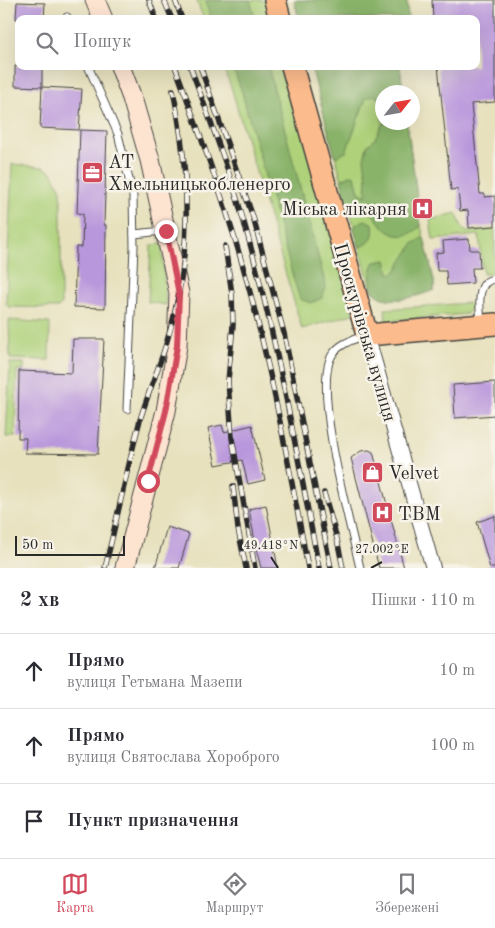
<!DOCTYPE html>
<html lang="uk">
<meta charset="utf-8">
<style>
:root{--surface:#fff;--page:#f7f7f7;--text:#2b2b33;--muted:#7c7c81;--line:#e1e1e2;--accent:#d1495b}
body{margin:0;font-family:"Old Standard TT",serif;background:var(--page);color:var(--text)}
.compass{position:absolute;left:375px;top:85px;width:45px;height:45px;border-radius:50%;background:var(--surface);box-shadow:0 5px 20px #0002;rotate:59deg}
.scale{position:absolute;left:15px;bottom:12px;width:110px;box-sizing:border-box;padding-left:5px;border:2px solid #2b2b2b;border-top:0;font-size:14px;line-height:18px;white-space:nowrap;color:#2b2b2b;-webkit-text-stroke:4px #f7f3e8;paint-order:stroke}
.stop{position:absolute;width:15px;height:15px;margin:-11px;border:4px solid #d1495b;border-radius:50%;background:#fff}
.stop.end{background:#d1495b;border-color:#fff;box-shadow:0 1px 5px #0008}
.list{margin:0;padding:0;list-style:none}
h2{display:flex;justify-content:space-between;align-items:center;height:65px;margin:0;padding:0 20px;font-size:21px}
h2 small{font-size:16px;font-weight:400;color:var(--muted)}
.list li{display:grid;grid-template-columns:32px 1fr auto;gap:15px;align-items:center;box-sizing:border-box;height:75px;padding:0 20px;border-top:1px solid var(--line)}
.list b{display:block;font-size:19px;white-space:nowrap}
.list p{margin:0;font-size:16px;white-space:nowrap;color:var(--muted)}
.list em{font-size:16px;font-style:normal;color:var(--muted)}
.icon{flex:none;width:28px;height:28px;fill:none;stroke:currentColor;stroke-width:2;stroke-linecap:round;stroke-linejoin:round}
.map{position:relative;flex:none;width:495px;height:568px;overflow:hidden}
.search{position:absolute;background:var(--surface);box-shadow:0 5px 20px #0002;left:15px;right:15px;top:15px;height:55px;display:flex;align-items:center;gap:12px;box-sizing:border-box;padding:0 18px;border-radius:10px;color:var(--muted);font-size:19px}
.sheet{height:290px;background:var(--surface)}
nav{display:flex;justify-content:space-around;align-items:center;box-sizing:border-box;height:70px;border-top:1px solid var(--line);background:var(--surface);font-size:14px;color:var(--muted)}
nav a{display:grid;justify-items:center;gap:2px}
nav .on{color:var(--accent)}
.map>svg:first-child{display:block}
</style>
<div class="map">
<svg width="495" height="568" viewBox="0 0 495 568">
<rect width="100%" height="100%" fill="#f7f3e8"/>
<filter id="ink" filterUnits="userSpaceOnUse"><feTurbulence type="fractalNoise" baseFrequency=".02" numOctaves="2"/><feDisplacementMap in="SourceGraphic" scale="10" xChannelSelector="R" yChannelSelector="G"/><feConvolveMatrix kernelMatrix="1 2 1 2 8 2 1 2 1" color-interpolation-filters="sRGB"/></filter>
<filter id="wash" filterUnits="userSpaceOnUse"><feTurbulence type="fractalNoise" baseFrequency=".0096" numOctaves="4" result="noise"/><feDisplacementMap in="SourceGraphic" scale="20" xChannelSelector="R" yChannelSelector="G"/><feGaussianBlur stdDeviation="1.12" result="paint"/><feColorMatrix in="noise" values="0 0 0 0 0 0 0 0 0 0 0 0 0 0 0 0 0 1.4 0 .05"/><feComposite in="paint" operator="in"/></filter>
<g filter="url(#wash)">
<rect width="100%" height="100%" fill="#e7e1bd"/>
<g fill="#aed17a" stroke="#6c7e52">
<path d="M196,0H268L273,19H204Z"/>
<path d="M223,66H285L353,314L302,329L232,90Z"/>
<path d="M311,66H400L403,92H382V122L407,123L421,226L434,281V290C414,297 386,307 371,289Z"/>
<path d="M12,164L43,167L52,172L61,190V305L58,308L9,307L6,303Z"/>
<path d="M456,213L463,229L467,232L495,229V274H483L479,235L433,240L430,220Z"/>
<path d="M162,244L166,305L148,302L151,245Z"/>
<path d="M469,303L472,306L467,314L386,321L385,309Z"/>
<path d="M9,320L50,323L49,360L10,359Z"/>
<path d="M10,363H24V370H17L15,437H6Z"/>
</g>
<g fill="#8ab36a" stroke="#5a6f4a">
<path d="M207,0H250L255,19H212L206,5Z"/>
<path d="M294,0H407L408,19H299Z"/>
<path d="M232,66H268L326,286L322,298L311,303L300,299L295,284L241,89Z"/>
<path d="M311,66H400L403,92H382V102L374,95L366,98L346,152L335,157Z"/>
<path d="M383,123H407L421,226C397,248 382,228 368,207L361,212C345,209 345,193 341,180L350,175L355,176L359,192L366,196L367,178L364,159L367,146L374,140Z"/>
<path d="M365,220L373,224C375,236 371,245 359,247L353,226Z"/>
<path d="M424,237L434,281V290C416,297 373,311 371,281C370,273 371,268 375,262L386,260L389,273L394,274L413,244Z"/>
</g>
<g id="blocks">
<g fill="#b997dc">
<path d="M432,0H495V102L471,104L480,194H485V197L495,196V226L469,228L468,210L460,211L458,189L451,190L438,66H476V19H433Z"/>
<path d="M17,2L45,3L44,19H16Z"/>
<path d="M15,66H42V87L15,86Z"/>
<path d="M42,87L82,89L79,130L40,128Z"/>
<path d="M80,130L107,131L104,225H106L105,308L74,307L76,247H82L83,214L77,213Z"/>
<path d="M469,239L470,250H479L480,268H472L473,283L447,285L446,271H437L436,253L444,252L443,241Z"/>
<path d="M73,339H104L98,454L25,453L26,438H18L19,371L72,373Z"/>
<path d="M495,382V415L455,418L453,385Z"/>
<path d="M222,425L224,432L252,425L265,480L248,484L242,460L216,465L208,428Z"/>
<path d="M369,450L373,452L404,568H379L351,458L361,451Z"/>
<path d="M266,505L278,568H261L257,552L249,509Z"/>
<path d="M495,516V568H490L477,522Z"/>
<path d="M167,527L189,534L179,568H155Z"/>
</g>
</g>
</g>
<g filter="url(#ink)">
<use href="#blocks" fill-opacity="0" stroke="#474641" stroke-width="1"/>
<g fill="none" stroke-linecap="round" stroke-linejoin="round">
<defs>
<g id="lane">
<path d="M67,17L68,19"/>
<path d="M88,66L118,134L133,196L134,247L127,409"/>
<path d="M134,234L163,231"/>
<path d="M481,322C480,309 475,280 495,279"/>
<path d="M360,568C350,523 315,398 330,359C336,345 351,340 364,336"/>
</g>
<path id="street" d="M367,335L433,568"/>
<g id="secondary">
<path d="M95,0L103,19"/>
<path d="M120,66L132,98L150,160L179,293L177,346L166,411L125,568"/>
</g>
<g id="primary">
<path d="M275,0L280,19"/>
<path d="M292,66L367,335L495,324"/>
</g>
</defs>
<use href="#lane" stroke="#474641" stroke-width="9"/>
<use href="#street" stroke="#474641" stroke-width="16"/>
<use href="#secondary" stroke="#474641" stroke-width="21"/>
<use href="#primary" stroke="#474641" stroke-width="24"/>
<use href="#lane" stroke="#fff" stroke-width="7"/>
<use href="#street" stroke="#fff" stroke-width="14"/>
<use href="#secondary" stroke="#fde4d1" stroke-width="19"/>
<use href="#primary" stroke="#fbbb8c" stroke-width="21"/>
<defs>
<g id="rail">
<path d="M149,0L156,19"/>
<path d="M164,0L172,19"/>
<path d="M175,0L182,19"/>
<path d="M175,66C193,116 212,166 228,217C265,331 286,450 308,568"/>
<path d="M190,66C206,109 222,151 236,195C273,317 295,443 319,568"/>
<path d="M200,66L253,217L284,333L331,568"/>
<path d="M225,246L232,294L233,325L228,381L232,438L255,568"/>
<path d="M233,486L238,529L246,568"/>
<path d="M324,493L337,539L343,568"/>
<path d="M105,568C117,519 127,469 140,420C148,393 159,368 167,341C193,258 190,174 173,90"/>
</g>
</defs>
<use href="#rail" stroke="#2b2b2b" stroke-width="5.5"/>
<use href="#rail" stroke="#f7f3e8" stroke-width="4" stroke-dasharray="11" stroke-linecap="butt"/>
</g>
</g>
<g fill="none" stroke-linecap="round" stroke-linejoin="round" filter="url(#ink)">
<path stroke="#d1495b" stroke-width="6" d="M148,481L166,411L177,346L179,294L166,231"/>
</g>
<path fill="none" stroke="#2b2b2b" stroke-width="2" d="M271,557L278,568M371,568L382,562"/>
<defs>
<symbol id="office-square" viewBox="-11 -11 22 22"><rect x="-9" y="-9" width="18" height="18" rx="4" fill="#d1495b" stroke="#f7f3e8"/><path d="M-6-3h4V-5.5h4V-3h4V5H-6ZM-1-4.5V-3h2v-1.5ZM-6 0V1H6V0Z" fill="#fff"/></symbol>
<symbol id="hospital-square" viewBox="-11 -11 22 22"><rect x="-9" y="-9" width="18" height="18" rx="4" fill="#d1495b" stroke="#f7f3e8"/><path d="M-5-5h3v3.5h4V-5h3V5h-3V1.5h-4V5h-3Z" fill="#fff"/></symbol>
<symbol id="shop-square" viewBox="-11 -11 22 22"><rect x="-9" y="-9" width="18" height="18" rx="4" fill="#d1495b" stroke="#f7f3e8"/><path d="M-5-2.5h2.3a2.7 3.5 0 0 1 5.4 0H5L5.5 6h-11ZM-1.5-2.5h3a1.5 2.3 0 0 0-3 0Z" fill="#fff"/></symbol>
</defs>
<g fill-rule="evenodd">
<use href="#office-square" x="80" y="160" width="25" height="25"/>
<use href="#hospital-square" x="410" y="196" width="25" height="25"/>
<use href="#shop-square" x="360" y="460" width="25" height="25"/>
<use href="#hospital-square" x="370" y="500" width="25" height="25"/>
</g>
<g text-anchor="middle" stroke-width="5" stroke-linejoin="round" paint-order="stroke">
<g font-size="19" fill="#2b2b2b" stroke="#f7f3e8" text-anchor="start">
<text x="108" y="168">АТ<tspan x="108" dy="22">Хмельницькобленерго</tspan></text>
<text x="407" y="215" text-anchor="end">Міська лікарня</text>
<text x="388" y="479">Velvet</text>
<text x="398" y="520">ТВМ</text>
</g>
<g font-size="19" fill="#2b2b2b" stroke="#f7f3e8">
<text transform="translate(366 332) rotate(74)" y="7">Проскурівська вулиця</text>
</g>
</g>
<g font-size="12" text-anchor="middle" fill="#2b2b2b" stroke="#f7f3e8" stroke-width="5" stroke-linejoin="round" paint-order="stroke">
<text x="271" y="549">49.418°N</text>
<text x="382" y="553">27.002°E</text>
</g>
</svg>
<svg class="compass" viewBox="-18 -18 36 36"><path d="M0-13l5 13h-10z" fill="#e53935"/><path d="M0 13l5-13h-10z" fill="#7c7c81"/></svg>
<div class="scale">50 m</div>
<div class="stop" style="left:148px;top:481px"></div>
<div class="stop end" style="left:166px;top:231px"></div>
<div class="search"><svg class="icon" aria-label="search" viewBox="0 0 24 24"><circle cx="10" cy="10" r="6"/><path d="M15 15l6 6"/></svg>Пошук</div>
</div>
<section class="sheet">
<h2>2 хв<small>Пішки · 110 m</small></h2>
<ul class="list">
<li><svg class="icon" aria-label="ahead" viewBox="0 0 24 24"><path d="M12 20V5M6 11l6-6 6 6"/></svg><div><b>Прямо</b><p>вулиця Гетьмана Мазепи</p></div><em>10 m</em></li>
<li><svg class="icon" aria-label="ahead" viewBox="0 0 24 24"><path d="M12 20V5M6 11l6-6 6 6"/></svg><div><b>Прямо</b><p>вулиця Святослава Хороброго</p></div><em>100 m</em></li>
<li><svg class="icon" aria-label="arrive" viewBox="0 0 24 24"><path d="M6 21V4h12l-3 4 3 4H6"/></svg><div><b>Пункт призначення</b></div></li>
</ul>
</section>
<nav>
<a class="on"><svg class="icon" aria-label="map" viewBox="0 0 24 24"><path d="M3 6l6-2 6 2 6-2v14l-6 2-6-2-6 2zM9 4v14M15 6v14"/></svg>Карта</a>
<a><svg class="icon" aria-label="directions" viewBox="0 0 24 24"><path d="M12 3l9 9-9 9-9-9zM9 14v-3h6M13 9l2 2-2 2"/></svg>Маршрут</a>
<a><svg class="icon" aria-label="saved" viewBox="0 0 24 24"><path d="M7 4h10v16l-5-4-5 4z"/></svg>Збережені</a>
</nav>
